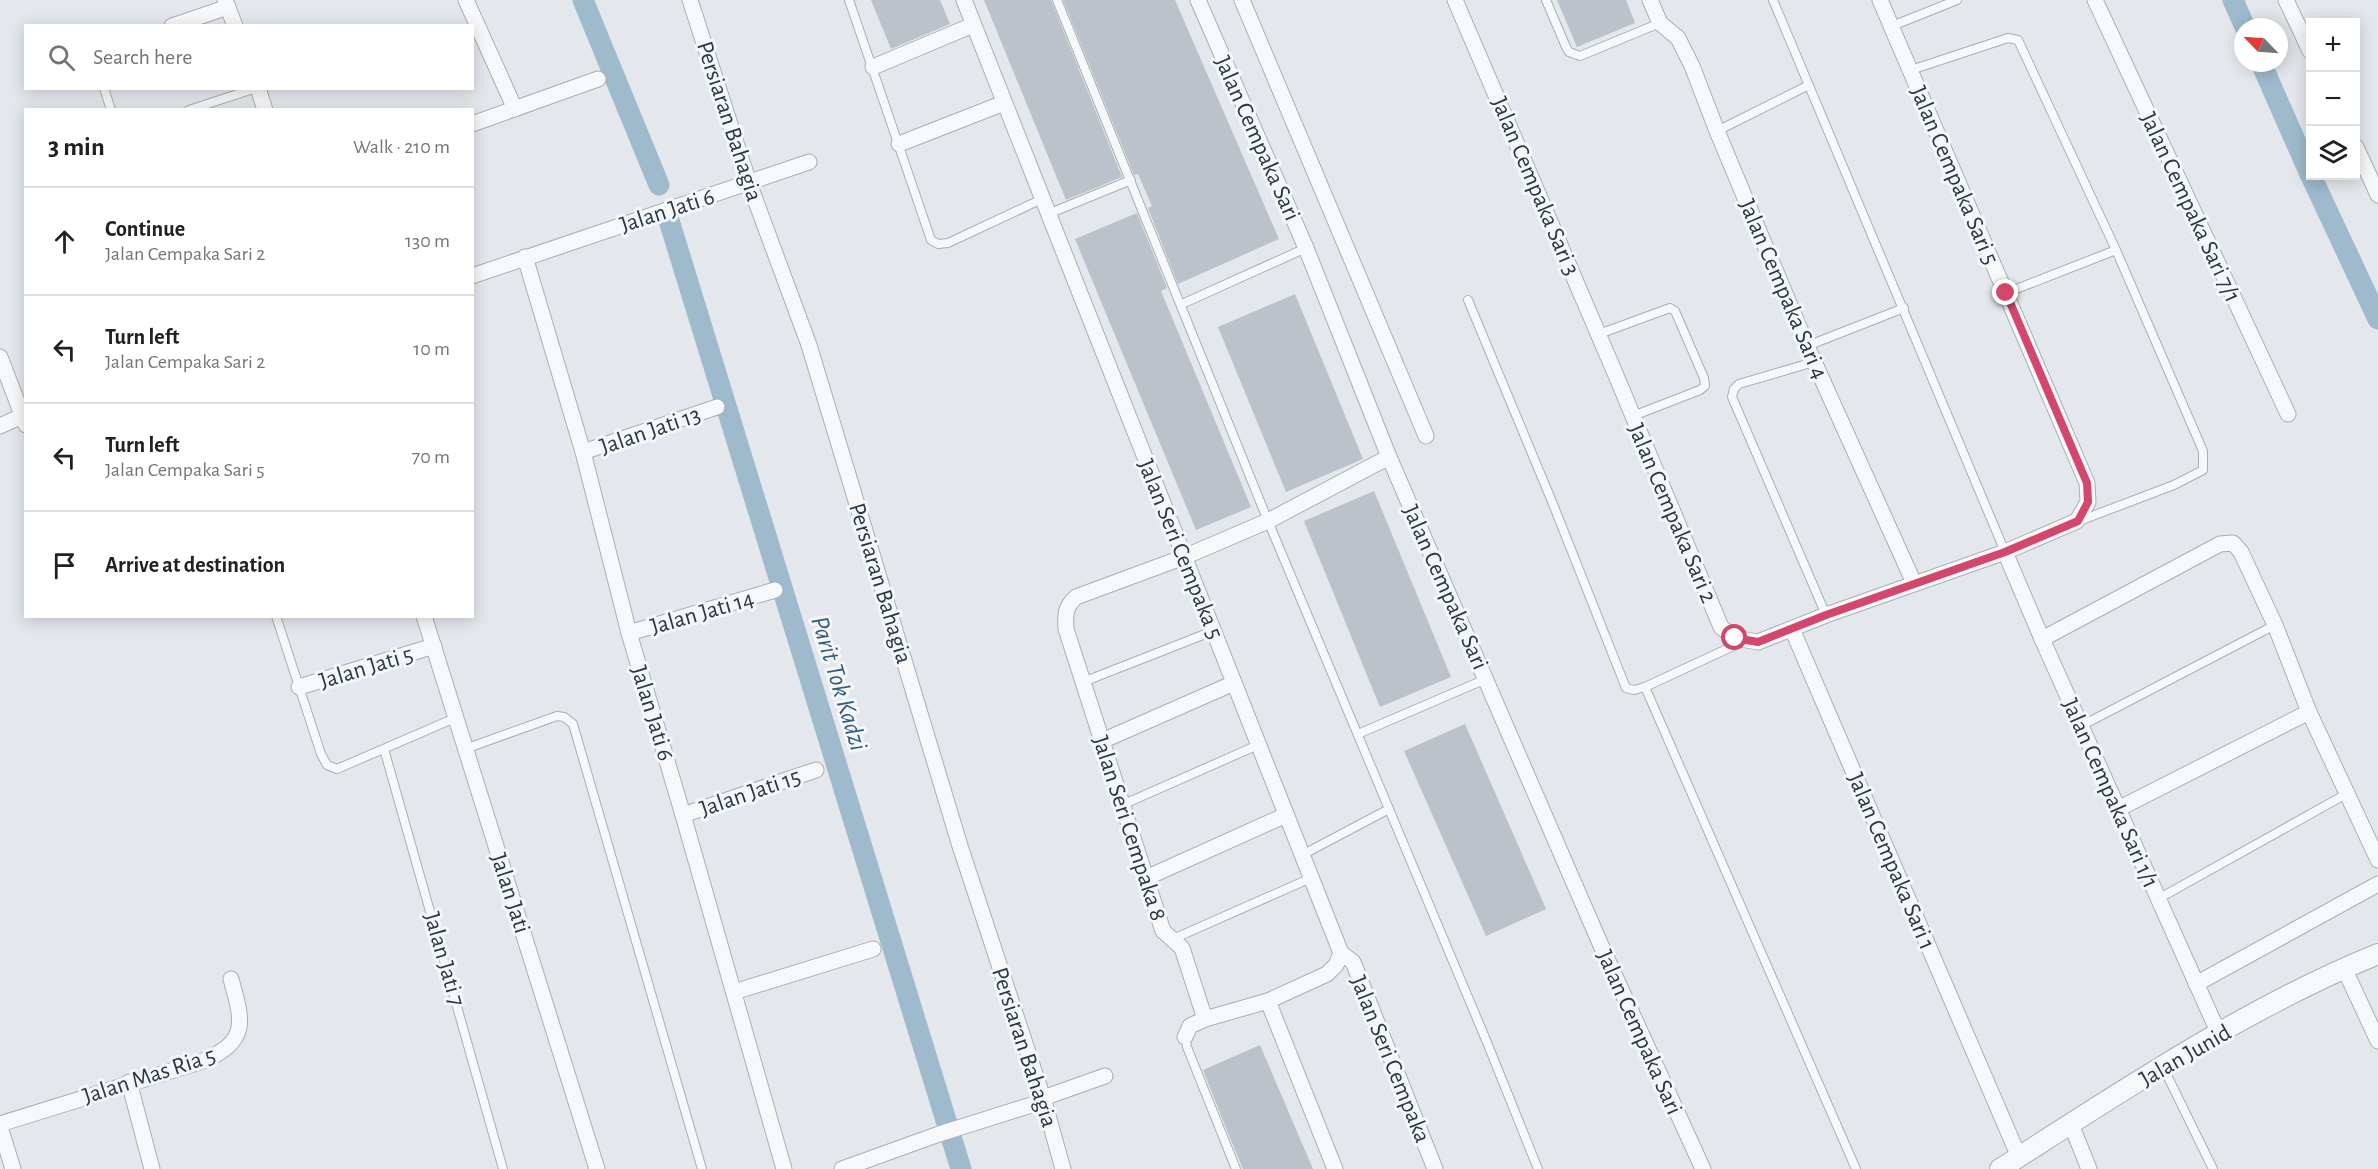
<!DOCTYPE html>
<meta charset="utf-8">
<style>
:root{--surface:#fff;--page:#f6f6f6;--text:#202124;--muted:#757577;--line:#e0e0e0}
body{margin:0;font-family:"Alegreya Sans",sans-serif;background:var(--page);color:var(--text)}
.controls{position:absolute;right:18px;top:18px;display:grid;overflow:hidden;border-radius:0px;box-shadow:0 3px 15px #0003}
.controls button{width:54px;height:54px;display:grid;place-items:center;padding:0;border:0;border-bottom:2px solid var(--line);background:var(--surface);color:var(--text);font:30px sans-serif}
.compass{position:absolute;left:2234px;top:18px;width:54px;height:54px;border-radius:50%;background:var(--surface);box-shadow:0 3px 15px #0003;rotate:295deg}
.stop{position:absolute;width:18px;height:18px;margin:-14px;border:4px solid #d3476c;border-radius:50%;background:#fff}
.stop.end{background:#d3476c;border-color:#fff;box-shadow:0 2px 6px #0008}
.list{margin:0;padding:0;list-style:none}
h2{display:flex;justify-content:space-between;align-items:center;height:78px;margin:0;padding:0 24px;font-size:26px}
h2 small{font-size:20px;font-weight:400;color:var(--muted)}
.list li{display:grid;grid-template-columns:39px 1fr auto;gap:18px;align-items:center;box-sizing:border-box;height:108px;padding:0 24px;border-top:2px solid var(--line)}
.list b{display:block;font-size:22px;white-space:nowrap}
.list p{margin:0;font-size:20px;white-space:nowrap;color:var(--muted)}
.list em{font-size:20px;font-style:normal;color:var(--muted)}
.icon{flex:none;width:33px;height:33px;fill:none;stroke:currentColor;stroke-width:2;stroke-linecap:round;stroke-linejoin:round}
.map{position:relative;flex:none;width:2378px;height:1169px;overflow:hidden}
.search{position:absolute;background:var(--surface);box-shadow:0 3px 15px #0003;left:24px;top:24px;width:450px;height:66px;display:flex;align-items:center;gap:15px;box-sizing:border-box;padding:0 21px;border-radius:0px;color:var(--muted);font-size:22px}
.panel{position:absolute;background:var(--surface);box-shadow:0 3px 15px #0003;left:24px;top:108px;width:450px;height:510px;border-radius:0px}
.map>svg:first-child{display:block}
</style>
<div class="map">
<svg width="2378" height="1169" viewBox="0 0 2378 1169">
<rect width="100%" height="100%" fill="#e4e8ec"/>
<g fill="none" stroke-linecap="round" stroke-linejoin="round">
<g stroke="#9ebacc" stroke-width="21">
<path d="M583,0L659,185"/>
<path d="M2233,0L2245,27"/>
<path d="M2261,63L2310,174"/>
<path d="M2311,176L2378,319"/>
<path d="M667,214L961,1169"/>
</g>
</g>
<g fill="#bbc2ca">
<path d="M871,0H940L950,24L891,49Z"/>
<path d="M984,0H1051L1122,177L1066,200Z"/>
<path d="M1063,0H1175L1279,239L1178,284L1148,208L1152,206L1138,174L1134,175Z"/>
<path d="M1557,0H1626L1635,23L1577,47Z"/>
<path d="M1137,213L1167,288L1161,291L1251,507L1196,530L1075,239Z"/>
<path d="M1295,294L1363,459L1286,492L1218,327Z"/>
<path d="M1374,491L1451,677L1380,707L1304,521Z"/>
<path d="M1465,724L1546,909L1486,936L1404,751Z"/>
<path d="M1260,1045L1313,1169H1243L1226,1128L1203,1070Z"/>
</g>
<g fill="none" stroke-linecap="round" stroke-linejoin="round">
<defs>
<g id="service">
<path d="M849,0L931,240L938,244L948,243L1042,199"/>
<path d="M1057,0L1268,521L1486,1040L1538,1169"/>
<path d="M1546,0L1566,47L1569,52L1580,56L1660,23"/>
<path d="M1773,0L2005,552"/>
<path d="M1892,26L1957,0"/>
<path d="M1911,70L2008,38L2018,40L2116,250L2203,451V470L2174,485L2079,521"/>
<path d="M104,88L111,110"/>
<path d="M189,110L256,88"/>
<path d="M1717,131L1809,85"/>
<path d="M1048,214L1131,180"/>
<path d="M2006,293L2116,250"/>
<path d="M1468,300L1553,504L1626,688L1634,690L1645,687L1742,642"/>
<path d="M1182,304L1306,248"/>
<path d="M1599,334L1670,308L1675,311L1704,378L1705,386L1700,390L1633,416"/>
<path d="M1807,346L1904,308"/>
<path d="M1814,362L1739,384L1734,389L1732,397L1826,615"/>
<path d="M276,616L321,754L327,765L337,769L455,718"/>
<path d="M1083,682L1213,631"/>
<path d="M1645,687L1856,1169"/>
<path d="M2081,726L2275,625"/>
<path d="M1358,734L1486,679"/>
<path d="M384,749L503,1169"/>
<path d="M465,749L557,716L564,717L573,724L702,1169"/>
<path d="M1122,805L1258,745"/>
<path d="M1302,855L1389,809"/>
<path d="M2158,899L2348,793"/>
<path d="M1173,939L1311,878"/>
<path d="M1185,1037L1187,1047L1236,1169"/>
<path d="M2163,1067L2213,1169"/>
</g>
<g id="minor">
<path d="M225,0L235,26"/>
<path d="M466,0L515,109"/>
<path d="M690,0L749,183L809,345L960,846L1044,1101L1063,1169"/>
<path d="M964,0L1341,953L1336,965L1327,974L1268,1001L1205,1019L1190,1026L1185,1037"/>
<path d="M1198,0L1306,248L1389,457L1603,950L1703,1169"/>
<path d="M1242,0L1426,436"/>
<path d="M1455,0L1615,373L1721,627L1735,638L1758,642L1826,615L2005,552L2077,521L2088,502L2087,483L1880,0"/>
<path d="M1650,0L1660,23L1678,38L1692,66L1717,131L1807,346L1914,583"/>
<path d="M2095,0L2288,414"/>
<path d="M2286,0L2310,51"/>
<path d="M172,26L228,7"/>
<path d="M873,67L973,25"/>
<path d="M258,88L265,110"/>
<path d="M472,124L598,79"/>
<path d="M899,144L1004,103"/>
<path d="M2356,147L2378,195"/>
<path d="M525,257L583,452L629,633L683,815L784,1169"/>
<path d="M472,276L809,162"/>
<path d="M0,357L26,425"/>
<path d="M0,426L22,416"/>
<path d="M583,452L717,407"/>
<path d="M2005,552L2042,639L2219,1034"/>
<path d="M424,616L597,1169"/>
<path d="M1792,629L2019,1157"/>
<path d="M629,633L775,590"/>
<path d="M2042,639L2220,544L2233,543L2241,552L2275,625L2309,712L2378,860"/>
<path d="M299,687L434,646"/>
<path d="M1102,741L1234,683"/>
<path d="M2118,809L2309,712"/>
<path d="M683,815L816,770"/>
<path d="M1146,878L1286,815"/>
<path d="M1341,953L1353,962L1435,1169"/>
<path d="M2344,968L2378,1041"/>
<path d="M2196,984L2378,884"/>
<path d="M734,992L873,949"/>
<path d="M1268,1001L1335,1169"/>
<path d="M1205,1019L1182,948L1163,931L1066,629C1065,615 1065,607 1076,597L1184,557L1268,521L1389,457"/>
<path d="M129,1082L152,1169"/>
<path d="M1043,1098L1105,1076"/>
<path d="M0,1124L203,1061C249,1041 243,1022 231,979"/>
<path d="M2071,1124L2089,1169"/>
<path d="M0,1127L13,1169"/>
<path d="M842,1169L939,1134L1044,1101"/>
</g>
<path id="tertiary" d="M2000,1169C2119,1093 2247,1007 2378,954"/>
</defs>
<use href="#service" stroke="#a9afb7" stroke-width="10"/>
<use href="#minor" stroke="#a9afb7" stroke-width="17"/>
<use href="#tertiary" stroke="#a9afb7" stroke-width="22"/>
<use href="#service" stroke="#f7f8fa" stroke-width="8"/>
<use href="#minor" stroke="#f7f8fa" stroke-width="15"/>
<use href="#tertiary" stroke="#f7f8fa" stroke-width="20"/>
</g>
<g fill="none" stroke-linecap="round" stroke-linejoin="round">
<path stroke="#d3476c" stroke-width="8" d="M1735,638L1758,642L1826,615L2005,552L2078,521L2088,502L2087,483L2006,293"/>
</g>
<g text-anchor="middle" stroke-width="6" stroke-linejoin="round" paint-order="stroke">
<g font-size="24" fill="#2b3745" stroke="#f4f7f9">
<text transform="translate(730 121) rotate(72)" y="8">Persiaran Bahagia</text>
<text transform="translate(1258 138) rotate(66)" y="8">Jalan Cempaka Sari</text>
<text transform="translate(1955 175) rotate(67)" y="8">Jalan Cempaka Sari 5</text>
<text transform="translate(1536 186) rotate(67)" y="8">Jalan Cempaka Sari 3</text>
<text transform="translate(2191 207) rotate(65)" y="8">Jalan Cempaka Sari 7/1</text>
<text transform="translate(667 210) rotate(-18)" y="8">Jalan Jati 6</text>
<text transform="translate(1784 289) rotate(67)" y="8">Jalan Cempaka Sari 4</text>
<text transform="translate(650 430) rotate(-19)" y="8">Jalan Jati 13</text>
<text transform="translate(1673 513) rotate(67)" y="8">Jalan Cempaka Sari 2</text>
<text transform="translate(1181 549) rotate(68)" y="8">Jalan Seri Cempaka 5</text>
<text transform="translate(881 583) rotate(73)" y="8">Persiaran Bahagia</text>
<text transform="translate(1446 587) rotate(66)" y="8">Jalan Cempaka Sari</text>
<text transform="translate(702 612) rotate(-16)" y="8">Jalan Jati 14</text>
<text transform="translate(366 667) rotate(-17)" y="8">Jalan Jati 5</text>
<text transform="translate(653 713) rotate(73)" y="8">Jalan Jati 6</text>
<text transform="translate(750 792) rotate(-19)" y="8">Jalan Jati 15</text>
<text transform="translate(2111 793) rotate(66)" y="8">Jalan Cempaka Sari 1/1</text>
<text transform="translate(1130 828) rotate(72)" y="8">Jalan Seri Cempaka 8</text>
<text transform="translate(1892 861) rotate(67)" y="8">Jalan Cempaka Sari 1</text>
<text transform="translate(511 893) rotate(72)" y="8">Jalan Jati</text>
<text transform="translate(445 959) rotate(74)" y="8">Jalan Jati 7</text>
<text transform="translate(1640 1032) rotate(66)" y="8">Jalan Cempaka Sari</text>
<text transform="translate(1025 1047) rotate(72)" y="8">Persiaran Bahagia</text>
<text transform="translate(2185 1055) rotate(-30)" y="8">Jalan Junid</text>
<text transform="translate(1391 1059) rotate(68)" y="8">Jalan Seri Cempaka</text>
<text transform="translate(149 1075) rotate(-18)" y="8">Jalan Mas Ria 5</text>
</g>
<g font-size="26" font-style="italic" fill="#335b7b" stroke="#f4f7f9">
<text transform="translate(840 683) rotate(73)" y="9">Parit Tok Kadzi</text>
</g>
</g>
</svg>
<div class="controls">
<button>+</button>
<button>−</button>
<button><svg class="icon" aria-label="layers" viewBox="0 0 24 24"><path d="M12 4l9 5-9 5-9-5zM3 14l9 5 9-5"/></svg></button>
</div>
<svg class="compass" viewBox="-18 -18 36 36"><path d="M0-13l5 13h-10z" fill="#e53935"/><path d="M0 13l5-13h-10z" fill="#757577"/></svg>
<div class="stop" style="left:1735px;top:638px"></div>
<div class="stop end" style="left:2006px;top:293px"></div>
<div class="search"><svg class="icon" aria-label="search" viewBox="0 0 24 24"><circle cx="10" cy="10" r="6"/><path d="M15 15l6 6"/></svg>Search here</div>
<section class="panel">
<h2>3 min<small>Walk · 210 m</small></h2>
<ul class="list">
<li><svg class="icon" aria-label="ahead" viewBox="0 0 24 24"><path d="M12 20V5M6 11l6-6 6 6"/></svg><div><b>Continue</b><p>Jalan Cempaka Sari 2</p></div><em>130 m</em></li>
<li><svg class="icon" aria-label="left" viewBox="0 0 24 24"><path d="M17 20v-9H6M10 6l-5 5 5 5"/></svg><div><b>Turn left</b><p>Jalan Cempaka Sari 2</p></div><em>10 m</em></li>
<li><svg class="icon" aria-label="left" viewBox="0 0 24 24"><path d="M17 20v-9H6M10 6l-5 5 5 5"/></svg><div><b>Turn left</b><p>Jalan Cempaka Sari 5</p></div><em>70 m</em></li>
<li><svg class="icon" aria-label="arrive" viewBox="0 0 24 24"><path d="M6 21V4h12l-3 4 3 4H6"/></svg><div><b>Arrive at destination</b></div></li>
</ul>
</section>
</div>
